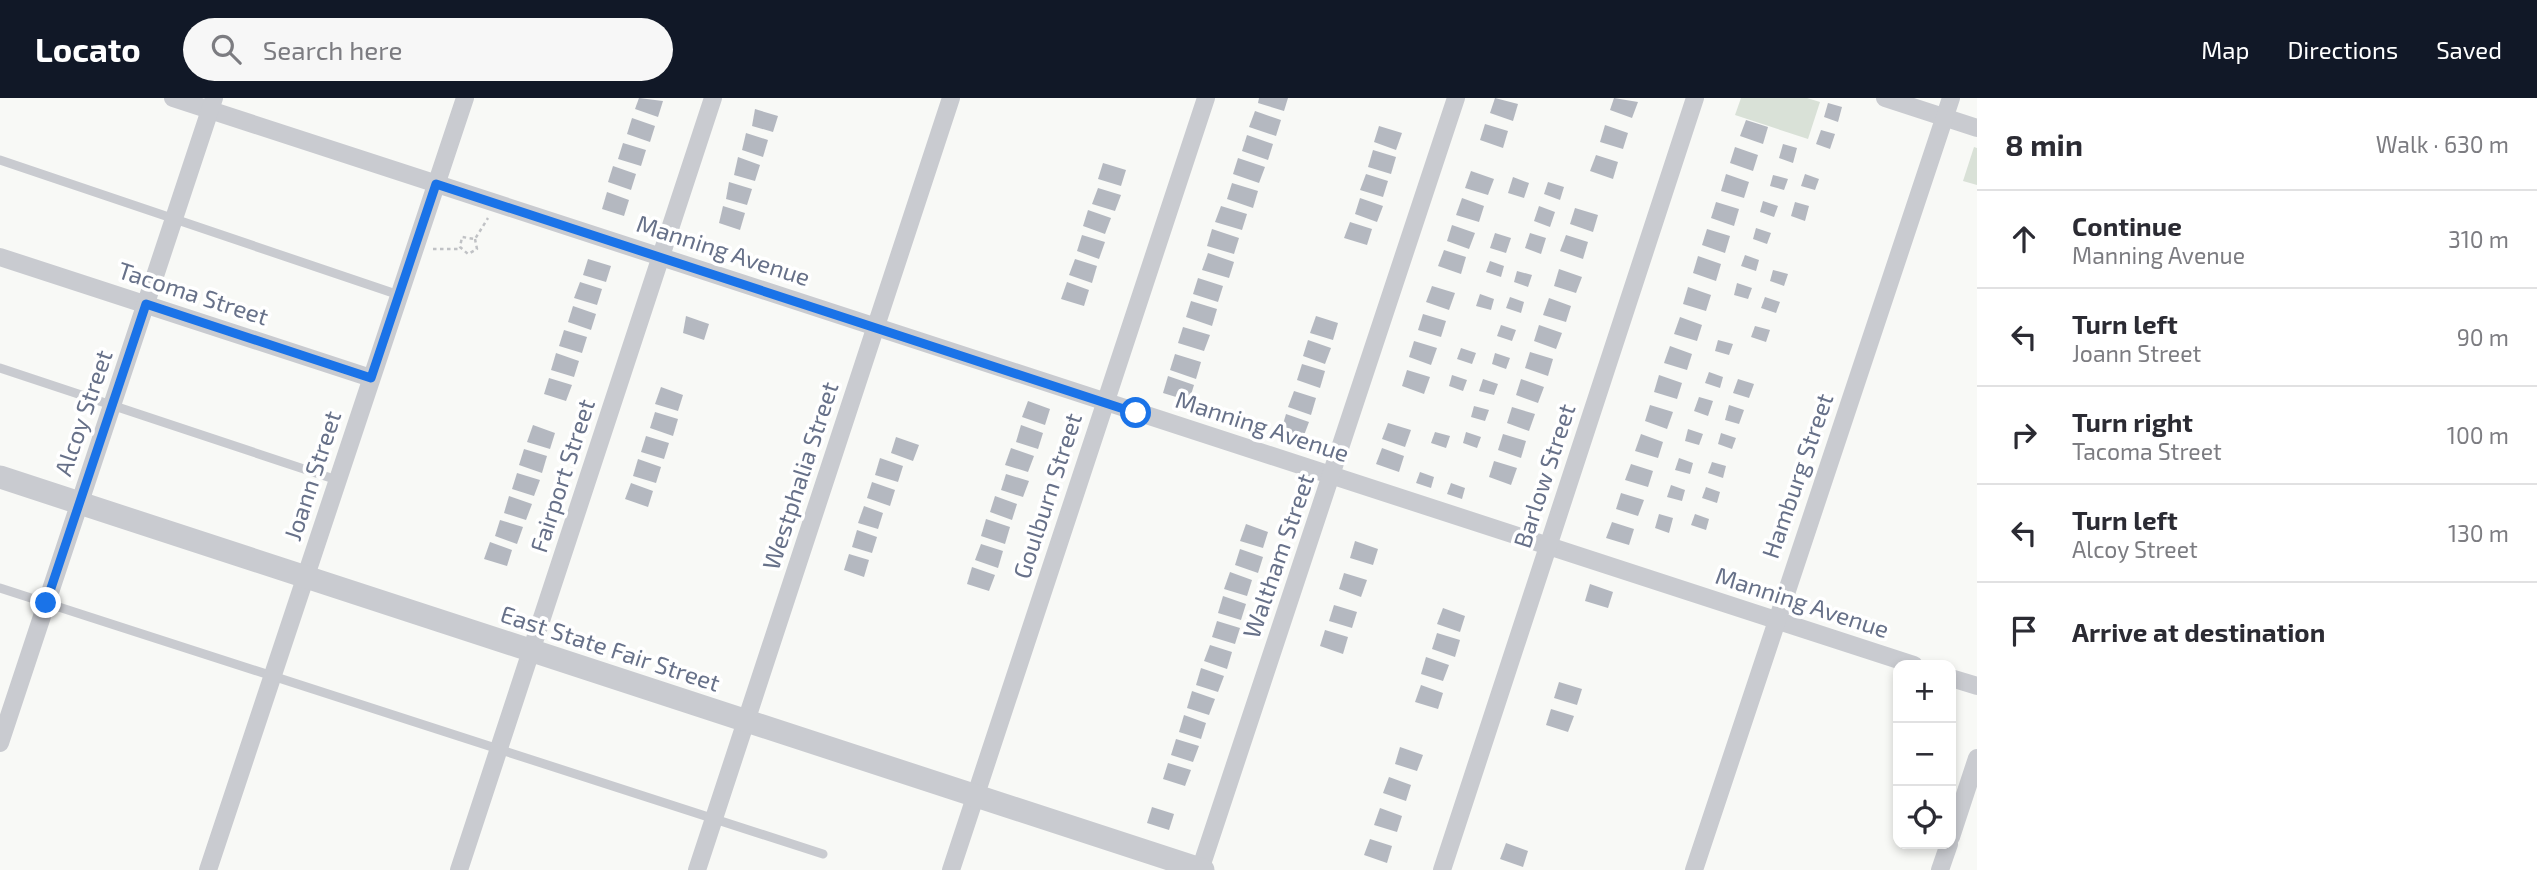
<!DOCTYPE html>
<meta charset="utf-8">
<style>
:root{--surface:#fff;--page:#f7f7f7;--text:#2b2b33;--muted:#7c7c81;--line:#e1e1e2;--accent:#111827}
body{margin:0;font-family:"Exo 2",sans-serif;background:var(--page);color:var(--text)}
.controls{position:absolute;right:21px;bottom:21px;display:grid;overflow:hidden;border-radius:14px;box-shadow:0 4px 10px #0003}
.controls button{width:63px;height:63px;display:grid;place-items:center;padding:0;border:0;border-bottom:2px solid var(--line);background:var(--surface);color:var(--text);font:35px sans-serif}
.stop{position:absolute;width:21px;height:21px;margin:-16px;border:5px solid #1a73e8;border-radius:50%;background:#fff}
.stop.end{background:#1a73e8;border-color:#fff;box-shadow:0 2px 7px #0008}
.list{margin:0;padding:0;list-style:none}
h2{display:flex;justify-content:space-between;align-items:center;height:91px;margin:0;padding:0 28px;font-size:30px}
h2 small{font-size:23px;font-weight:400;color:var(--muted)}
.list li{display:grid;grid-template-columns:46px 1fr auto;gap:21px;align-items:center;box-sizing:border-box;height:98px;padding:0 28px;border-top:2px solid var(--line)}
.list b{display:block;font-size:26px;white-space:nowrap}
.list p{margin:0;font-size:23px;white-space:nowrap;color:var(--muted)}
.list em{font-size:23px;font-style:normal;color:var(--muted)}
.icon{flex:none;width:38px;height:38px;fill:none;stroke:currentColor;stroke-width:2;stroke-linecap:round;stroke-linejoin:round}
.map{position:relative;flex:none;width:1977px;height:772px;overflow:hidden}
header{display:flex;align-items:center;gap:42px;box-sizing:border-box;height:98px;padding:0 35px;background:var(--accent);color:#fff}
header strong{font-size:33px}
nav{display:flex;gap:38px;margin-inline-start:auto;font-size:24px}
.search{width:490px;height:63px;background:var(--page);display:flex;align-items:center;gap:18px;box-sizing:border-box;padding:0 24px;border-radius:38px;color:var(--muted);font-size:26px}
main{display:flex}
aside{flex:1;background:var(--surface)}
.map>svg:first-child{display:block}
</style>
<header>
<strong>Locato</strong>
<div class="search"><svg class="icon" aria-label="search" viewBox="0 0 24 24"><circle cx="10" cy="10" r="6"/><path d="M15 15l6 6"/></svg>Search here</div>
<nav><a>Map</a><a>Directions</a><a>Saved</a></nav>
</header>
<main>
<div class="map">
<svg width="1977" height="772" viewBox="0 0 1977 772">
<rect width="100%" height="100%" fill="#f8f9f6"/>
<g fill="#d9e1d7">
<path d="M1741,0H1807L1820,4L1808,41L1735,17Z"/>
<path d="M1974,49L1977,50V87L1963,83Z"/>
</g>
<g fill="#b4b8c0">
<path d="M639,0L663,3L658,19L635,11Z"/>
<path d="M1259,0H1288L1284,13L1258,5Z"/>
<path d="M1495,0L1518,6L1513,23L1490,15Z"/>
<path d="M1614,0L1638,4L1632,20L1610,12Z"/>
<path d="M1828,5L1842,9L1838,24L1824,19Z"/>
<path d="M755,11L778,18L773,34L752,28Z"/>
<path d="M1255,13L1281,22L1276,38L1249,29Z"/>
<path d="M632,20L655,28L650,44L627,36Z"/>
<path d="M1746,22L1768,29L1763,46L1740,38Z"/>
<path d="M1485,26L1508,33L1503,50L1480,42Z"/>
<path d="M1605,27L1628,35L1623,51L1600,44Z"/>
<path d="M1379,28L1402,35L1396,52L1374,44Z"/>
<path d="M1821,32L1835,36L1830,51L1816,46Z"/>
<path d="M746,35L768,42L763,59L742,52Z"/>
<path d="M1247,37L1273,46L1268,62L1242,53Z"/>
<path d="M623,45L646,52L641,68L618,61Z"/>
<path d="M1783,46L1797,50L1793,65L1779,60Z"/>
<path d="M1735,49L1758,57L1753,73L1730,65Z"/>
<path d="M1373,52L1396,59L1391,76L1368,69Z"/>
<path d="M1596,57L1618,64L1613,81L1590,73Z"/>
<path d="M738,59L760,67L755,83L734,77Z"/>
<path d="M1238,60L1265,69L1259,85L1233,76Z"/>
<path d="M1103,65L1126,72L1121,88L1098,81Z"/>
<path d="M613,68L636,76L631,92L608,84Z"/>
<path d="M1471,73L1494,81L1488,97L1465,90Z"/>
<path d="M1366,76L1388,83L1383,99L1360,92Z"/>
<path d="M1726,76L1749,84L1744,100L1721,93Z"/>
<path d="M1805,76L1819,81L1815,92L1801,88Z"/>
<path d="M1773,77L1788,81L1784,92L1770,88Z"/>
<path d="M1513,79L1529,85L1524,100L1508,95Z"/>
<path d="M729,84L752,91L747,107L726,101Z"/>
<path d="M1548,84L1564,89L1560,102L1544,96Z"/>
<path d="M1232,85L1258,93L1253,110L1227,101Z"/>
<path d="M1098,90L1121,97L1115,113L1092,106Z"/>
<path d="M607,94L629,102L624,118L602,111Z"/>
<path d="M1360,100L1383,108L1377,124L1355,116Z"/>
<path d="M1462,100L1484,108L1479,124L1456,117Z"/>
<path d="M1763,103L1778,108L1774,119L1760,114Z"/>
<path d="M1716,104L1739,111L1734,128L1711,120Z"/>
<path d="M1795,104L1809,108L1805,123L1791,118Z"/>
<path d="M723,108L745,115L740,132L719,125Z"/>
<path d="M1221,108L1247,116L1242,132L1215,124Z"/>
<path d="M1539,108L1555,114L1550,129L1534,123Z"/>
<path d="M1575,110L1598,117L1593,134L1570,126Z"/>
<path d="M1088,112L1111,120L1105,136L1083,128Z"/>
<path d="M1350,124L1372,131L1367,147L1344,140Z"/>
<path d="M1452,127L1475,135L1469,151L1447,143Z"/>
<path d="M1756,130L1771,135L1767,146L1753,141Z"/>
<path d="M1212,131L1239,140L1234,156L1207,148Z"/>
<path d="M1707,131L1730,138L1725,155L1702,147Z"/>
<path d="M1495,135L1511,140L1506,155L1490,150Z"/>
<path d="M1530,135L1546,140L1541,156L1525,150Z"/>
<path d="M1082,137L1105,144L1099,161L1077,153Z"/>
<path d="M1566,137L1588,144L1583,161L1560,153Z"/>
<path d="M1444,152L1466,159L1461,176L1438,168Z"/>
<path d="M1208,155L1234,164L1229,180L1202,172Z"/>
<path d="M1745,157L1759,162L1756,173L1741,168Z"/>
<path d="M1698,158L1721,166L1716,183L1693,175Z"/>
<path d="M588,161L611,168L606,184L583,177Z"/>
<path d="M1075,161L1097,168L1092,185L1069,177Z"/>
<path d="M1490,163L1504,168L1501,179L1486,174Z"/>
<path d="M1559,171L1582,179L1576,195L1554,188Z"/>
<path d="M1773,172L1788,176L1784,188L1770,183Z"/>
<path d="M1517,173L1532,177L1528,189L1514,184Z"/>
<path d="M1198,180L1223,188L1218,204L1193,196Z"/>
<path d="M580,184L602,191L597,207L574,200Z"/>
<path d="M1067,184L1089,192L1084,208L1061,201Z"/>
<path d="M1737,185L1752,190L1748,201L1734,197Z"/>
<path d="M1432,188L1455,195L1449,212L1426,204Z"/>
<path d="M1688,189L1711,197L1706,213L1683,206Z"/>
<path d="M1480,196L1494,201L1491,212L1476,208Z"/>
<path d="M1510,199L1524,204L1521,215L1506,210Z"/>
<path d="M1765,199L1780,204L1776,215L1761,210Z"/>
<path d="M1549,200L1571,208L1566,224L1543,217Z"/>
<path d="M1191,203L1217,211L1212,228L1186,219Z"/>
<path d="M573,208L596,216L591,232L568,224Z"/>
<path d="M1423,216L1446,223L1441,239L1418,232Z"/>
<path d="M686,218L709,226L704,242L683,235Z"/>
<path d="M1316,218L1338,225L1333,242L1310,235Z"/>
<path d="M1680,219L1702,227L1697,243L1674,236Z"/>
<path d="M1501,227L1516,232L1512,243L1497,238Z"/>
<path d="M1539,227L1562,235L1556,251L1534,243Z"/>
<path d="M1755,228L1770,232L1766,244L1751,239Z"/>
<path d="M1183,229L1210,237L1204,253L1178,245Z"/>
<path d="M564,232L587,239L582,255L559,248Z"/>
<path d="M1308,242L1331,250L1325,266L1303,258Z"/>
<path d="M1718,242L1733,246L1729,257L1715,253Z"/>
<path d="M1414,243L1437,250L1431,267L1409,259Z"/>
<path d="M1670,248L1692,256L1687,272L1664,265Z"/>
<path d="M1461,250L1476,255L1472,266L1457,261Z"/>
<path d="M1530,254L1553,261L1548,278L1525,270Z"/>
<path d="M556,255L579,263L574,279L551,272Z"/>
<path d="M1495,255L1510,260L1506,271L1492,266Z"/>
<path d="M1175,256L1201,264L1196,281L1170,272Z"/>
<path d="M1302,266L1325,273L1320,290L1297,282Z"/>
<path d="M1407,272L1430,279L1424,296L1402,288Z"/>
<path d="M1709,274L1723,279L1720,290L1705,285Z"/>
<path d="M1452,277L1467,282L1463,293L1449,288Z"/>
<path d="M1659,277L1682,285L1677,301L1654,294Z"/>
<path d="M1168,278L1194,287L1189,303L1163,295Z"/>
<path d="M549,280L572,287L566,303L544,296Z"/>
<path d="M1483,281L1498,286L1494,297L1479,293Z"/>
<path d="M1521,281L1544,289L1538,305L1516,297Z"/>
<path d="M1738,281L1754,286L1749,300L1733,295Z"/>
<path d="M661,289L683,297L678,313L655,306Z"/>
<path d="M1294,293L1316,300L1311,317L1288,309Z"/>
<path d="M1699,299L1713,303L1708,318L1694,313Z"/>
<path d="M1028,303L1050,311L1045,327L1022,319Z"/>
<path d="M1650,307L1673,314L1667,331L1645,323Z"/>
<path d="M1729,307L1744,312L1739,326L1725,322Z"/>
<path d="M1474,308L1489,312L1485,323L1471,319Z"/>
<path d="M1512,309L1535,316L1529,333L1507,325Z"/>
<path d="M655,314L678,321L673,338L650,330Z"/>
<path d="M1286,316L1309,324L1303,340L1281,333Z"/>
<path d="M1388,325L1411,332L1405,349L1382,341Z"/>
<path d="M533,327L555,335L550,351L527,344Z"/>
<path d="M1021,327L1043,335L1038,351L1016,344Z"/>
<path d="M1688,331L1703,336L1699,347L1685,343Z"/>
<path d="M1435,334L1450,338L1446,350L1431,345Z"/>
<path d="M1466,334L1481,339L1477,350L1463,345Z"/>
<path d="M1721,335L1736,340L1732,351L1718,346Z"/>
<path d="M1503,336L1526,343L1521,360L1498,352Z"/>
<path d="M1641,336L1663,344L1658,360L1635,353Z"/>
<path d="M646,338L669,345L664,361L641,354Z"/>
<path d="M896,339L919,347L913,363L891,355Z"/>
<path d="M1011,350L1034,358L1028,374L1005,367Z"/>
<path d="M1382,350L1404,358L1399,374L1376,366Z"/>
<path d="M524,351L547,358L542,375L519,367Z"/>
<path d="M880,360L903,368L898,384L875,377Z"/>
<path d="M1679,360L1693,365L1690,376L1675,372Z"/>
<path d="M638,361L661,369L656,385L633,378Z"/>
<path d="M1494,363L1517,370L1511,387L1489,379Z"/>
<path d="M1712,364L1726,368L1723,380L1708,375Z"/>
<path d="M1631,366L1653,373L1648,389L1625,382Z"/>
<path d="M1420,374L1434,379L1431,390L1416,385Z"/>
<path d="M517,375L540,382L534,398L512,391Z"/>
<path d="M1006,376L1029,383L1023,399L1001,392Z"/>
<path d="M872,384L895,392L890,408L867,400Z"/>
<path d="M631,385L653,393L648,409L625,401Z"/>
<path d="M1451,385L1465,390L1462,401L1447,396Z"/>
<path d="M1671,387L1685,392L1682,403L1667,399Z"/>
<path d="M1706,389L1720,394L1717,405L1702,400Z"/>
<path d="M1621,395L1644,402L1638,418L1616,411Z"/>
<path d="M509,398L532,406L526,422L504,415Z"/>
<path d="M995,398L1017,406L1012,422L990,414Z"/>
<path d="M864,408L883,415L878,431L858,425Z"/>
<path d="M1659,416L1673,420L1669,435L1655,430Z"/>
<path d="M1695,416L1709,421L1706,432L1691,427Z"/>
<path d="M986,421L1010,429L1005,446L981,438Z"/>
<path d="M500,422L523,429L517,446L495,438Z"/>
<path d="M1612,424L1634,431L1629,447L1606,440Z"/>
<path d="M1246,426L1268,434L1263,450L1240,443Z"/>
<path d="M857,432L877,439L872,455L852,449Z"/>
<path d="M1355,443L1378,451L1373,467L1350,460Z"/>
<path d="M490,444L512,452L507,468L484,461Z"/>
<path d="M981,446L1003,453L998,470L975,462Z"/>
<path d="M1240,451L1263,459L1258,475L1235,467Z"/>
<path d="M849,456L869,462L864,479L844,472Z"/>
<path d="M972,469L995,477L989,493L967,486Z"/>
<path d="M1230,474L1252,482L1247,498L1224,491Z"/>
<path d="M1344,475L1367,482L1361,499L1339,491Z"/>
<path d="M1590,486L1613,494L1608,510L1585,503Z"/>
<path d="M1223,498L1246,506L1241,522L1218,515Z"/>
<path d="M1334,507L1357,514L1352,530L1329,523Z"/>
<path d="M1443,510L1465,518L1460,534L1437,526Z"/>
<path d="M1217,523L1240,530L1235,546L1212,539Z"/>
<path d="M1325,532L1348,539L1343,556L1320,548Z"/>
<path d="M1437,535L1460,542L1455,559L1432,551Z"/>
<path d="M1210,547L1232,554L1227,571L1204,563Z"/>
<path d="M1426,559L1449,567L1443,583L1421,576Z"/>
<path d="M1201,570L1224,578L1218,594L1196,587Z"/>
<path d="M1559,584L1582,591L1577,607L1554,600Z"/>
<path d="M1421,587L1443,595L1438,611L1415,604Z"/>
<path d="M1192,593L1215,601L1209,617L1187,610Z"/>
<path d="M1551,611L1574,618L1568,634L1546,627Z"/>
<path d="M1184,617L1206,625L1201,641L1179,634Z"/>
<path d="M1176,641L1199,648L1193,664L1171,657Z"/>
<path d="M1400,649L1423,657L1417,673L1395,666Z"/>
<path d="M1168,665L1191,672L1185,688L1163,681Z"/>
<path d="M1389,679L1411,687L1406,703L1383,695Z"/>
<path d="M1152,709L1174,716L1169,732L1147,725Z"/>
<path d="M1380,710L1402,718L1397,734L1374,727Z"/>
<path d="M1370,741L1392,748L1387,765L1364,757Z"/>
<path d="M1506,745L1528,753L1523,769L1500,761Z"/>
</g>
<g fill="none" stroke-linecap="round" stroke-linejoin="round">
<g stroke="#c0c2c5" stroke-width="2.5" stroke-dasharray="3.5 3.5" stroke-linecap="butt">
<path d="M475,141L477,151L468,156L460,149L462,139L475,141L488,120"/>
<path d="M433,151H461"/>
</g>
<g stroke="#c9cbd0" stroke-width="9">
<path d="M0,62L399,197"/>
<path d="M0,270L337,382"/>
<path d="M0,490L823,756"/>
</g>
<g stroke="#c9cbd0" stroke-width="18">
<path d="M173,0L1914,567"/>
<path d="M1885,0L1977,30"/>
<path d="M0,159L371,280"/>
<path d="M1951,580L1977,588"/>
<path d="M0,645L214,0"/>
<path d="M1951,739L1977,660"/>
<path d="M208,772L465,0"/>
<path d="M459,772L713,0"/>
<path d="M697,772L951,0"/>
<path d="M951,772L1206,0"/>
<path d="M1200,772L1456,0"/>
<path d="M1442,772L1695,0"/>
<path d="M1694,772L1951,0"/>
<path d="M1940,772L1949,746"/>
</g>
<path stroke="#c9cbd0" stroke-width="23" d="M0,379L1203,772"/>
</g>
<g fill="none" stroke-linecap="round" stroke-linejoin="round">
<path stroke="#1a73e8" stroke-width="9" d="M46,505L146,206L371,280L436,86L1136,315"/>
</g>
<g text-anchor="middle" stroke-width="7" stroke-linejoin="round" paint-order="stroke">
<g font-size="24" fill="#677189" stroke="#fff">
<text transform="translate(723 153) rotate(18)" y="8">Manning Avenue</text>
<text transform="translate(193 196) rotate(18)" y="8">Tacoma Street</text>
<text transform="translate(84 315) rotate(-71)" y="8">Alcoy Street</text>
<text transform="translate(1262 329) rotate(18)" y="8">Manning Avenue</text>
<text transform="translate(313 378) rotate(-72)" y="8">Joann Street</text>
<text transform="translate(563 378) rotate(-72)" y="8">Fairport Street</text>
<text transform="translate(801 378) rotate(-72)" y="8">Westphalia Street</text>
<text transform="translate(1545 378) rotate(-72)" y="8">Barlow Street</text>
<text transform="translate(1798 378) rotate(-71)" y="8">Hamburg Street</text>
<text transform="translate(1048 398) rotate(-72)" y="8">Goulburn Street</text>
<text transform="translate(1279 458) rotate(-71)" y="8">Waltham Street</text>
<text transform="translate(1802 505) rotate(18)" y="8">Manning Avenue</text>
<text transform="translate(610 551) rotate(18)" y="8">East State Fair Street</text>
</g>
</g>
</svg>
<div class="controls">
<button>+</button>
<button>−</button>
<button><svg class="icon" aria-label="locate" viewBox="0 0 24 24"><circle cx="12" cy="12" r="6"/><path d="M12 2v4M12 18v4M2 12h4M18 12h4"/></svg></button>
</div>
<div class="stop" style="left:1136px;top:315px"></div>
<div class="stop end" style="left:46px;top:505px"></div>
</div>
<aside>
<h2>8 min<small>Walk · 630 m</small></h2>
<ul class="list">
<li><svg class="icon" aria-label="ahead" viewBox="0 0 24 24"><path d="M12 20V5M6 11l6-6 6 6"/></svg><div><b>Continue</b><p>Manning Avenue</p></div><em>310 m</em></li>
<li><svg class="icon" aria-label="left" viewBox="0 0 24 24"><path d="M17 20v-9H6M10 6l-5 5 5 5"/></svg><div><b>Turn left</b><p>Joann Street</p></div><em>90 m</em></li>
<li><svg class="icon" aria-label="right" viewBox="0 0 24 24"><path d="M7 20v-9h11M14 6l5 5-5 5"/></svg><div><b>Turn right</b><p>Tacoma Street</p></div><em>100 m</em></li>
<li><svg class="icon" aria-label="left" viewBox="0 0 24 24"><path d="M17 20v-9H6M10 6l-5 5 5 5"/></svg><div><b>Turn left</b><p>Alcoy Street</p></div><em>130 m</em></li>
<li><svg class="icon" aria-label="arrive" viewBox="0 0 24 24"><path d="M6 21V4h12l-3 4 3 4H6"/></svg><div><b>Arrive at destination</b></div></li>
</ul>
</aside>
</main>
